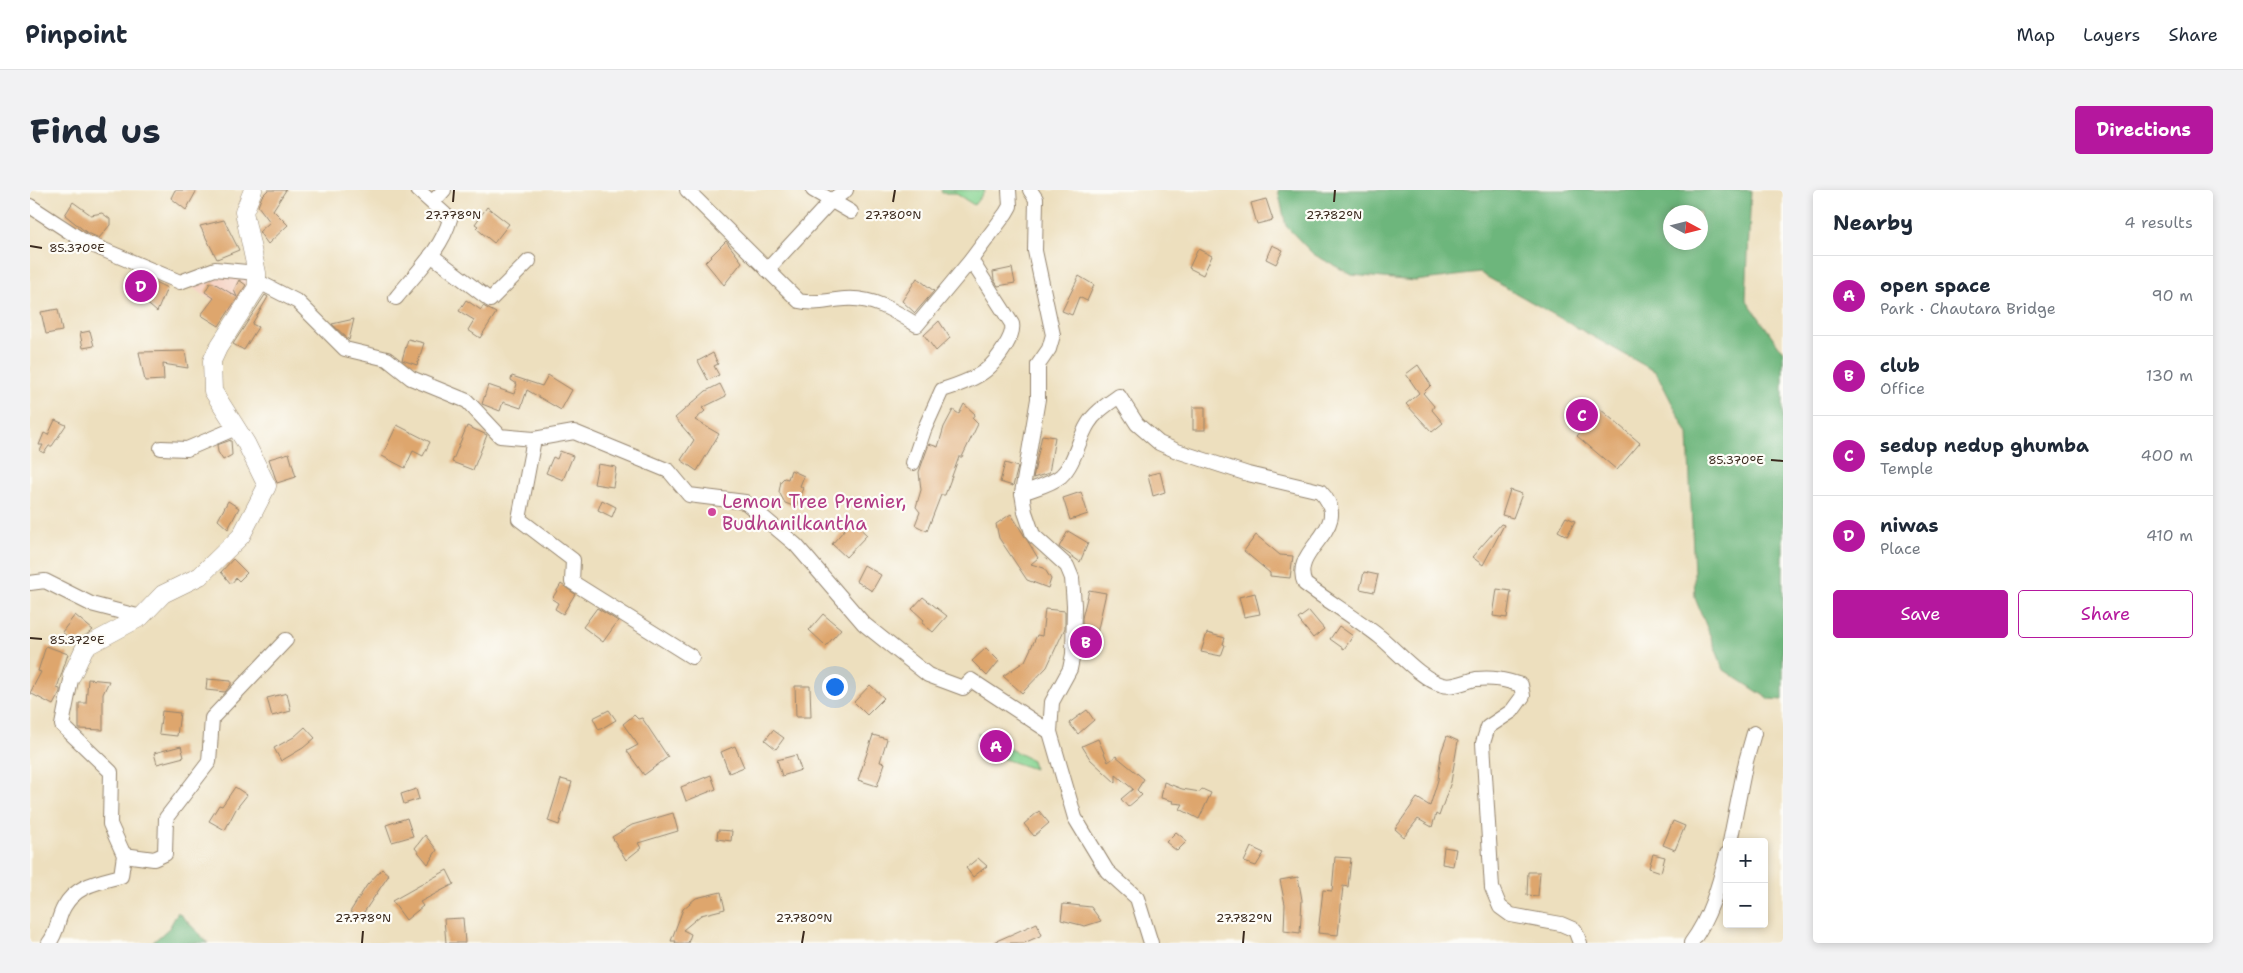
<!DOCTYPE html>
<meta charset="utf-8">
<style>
:root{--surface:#fff;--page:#f2f2f3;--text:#1f2937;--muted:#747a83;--line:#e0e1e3;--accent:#b5179e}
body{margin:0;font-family:"Shantell Sans",sans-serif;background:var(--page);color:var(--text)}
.controls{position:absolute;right:15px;bottom:15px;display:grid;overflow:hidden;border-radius:5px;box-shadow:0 2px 8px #0003}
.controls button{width:45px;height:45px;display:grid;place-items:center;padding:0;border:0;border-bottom:1px solid var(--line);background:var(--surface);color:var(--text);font:25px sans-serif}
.compass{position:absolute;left:1633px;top:15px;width:45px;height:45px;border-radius:50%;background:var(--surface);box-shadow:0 2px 8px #0003;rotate:97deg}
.you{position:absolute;left:804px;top:496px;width:18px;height:18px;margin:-12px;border:4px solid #fff;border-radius:50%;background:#1a73e8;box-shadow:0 0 0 8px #1a73e833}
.badge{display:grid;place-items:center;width:32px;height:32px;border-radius:50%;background:var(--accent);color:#fff;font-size:16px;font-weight:700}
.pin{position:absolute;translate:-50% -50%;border:2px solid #fff;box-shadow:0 1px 5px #0006}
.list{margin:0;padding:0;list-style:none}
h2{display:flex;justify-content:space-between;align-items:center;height:65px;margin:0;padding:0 20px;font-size:21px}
h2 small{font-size:16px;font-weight:400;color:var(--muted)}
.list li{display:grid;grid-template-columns:32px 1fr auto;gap:15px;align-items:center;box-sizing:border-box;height:80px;padding:0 20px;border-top:1px solid var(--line)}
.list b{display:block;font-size:19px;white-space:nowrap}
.list p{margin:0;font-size:16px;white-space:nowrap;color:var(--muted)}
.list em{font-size:16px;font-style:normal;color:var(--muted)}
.actions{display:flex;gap:10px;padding:15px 20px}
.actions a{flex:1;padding:11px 0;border:1px solid var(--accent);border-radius:5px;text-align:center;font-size:18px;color:var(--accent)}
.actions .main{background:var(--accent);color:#fff}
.map{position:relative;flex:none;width:1753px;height:753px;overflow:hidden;border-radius:5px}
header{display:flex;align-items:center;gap:30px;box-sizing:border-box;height:70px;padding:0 25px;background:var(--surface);border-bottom:1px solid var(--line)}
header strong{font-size:24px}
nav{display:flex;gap:28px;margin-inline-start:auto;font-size:18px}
.intro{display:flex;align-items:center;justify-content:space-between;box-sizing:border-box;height:120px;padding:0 30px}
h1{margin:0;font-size:35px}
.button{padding:12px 22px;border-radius:5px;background:var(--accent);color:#fff;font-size:18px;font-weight:700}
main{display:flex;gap:30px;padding:0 30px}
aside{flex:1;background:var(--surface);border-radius:5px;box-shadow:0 2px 8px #0003}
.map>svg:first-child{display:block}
</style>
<header>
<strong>Pinpoint</strong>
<nav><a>Map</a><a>Layers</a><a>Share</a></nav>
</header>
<div class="intro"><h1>Find us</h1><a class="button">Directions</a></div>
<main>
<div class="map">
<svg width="1753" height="753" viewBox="0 0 1753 753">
<rect width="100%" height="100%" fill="#fdfcf7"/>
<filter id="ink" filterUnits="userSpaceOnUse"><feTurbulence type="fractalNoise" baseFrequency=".02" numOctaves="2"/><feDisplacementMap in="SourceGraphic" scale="10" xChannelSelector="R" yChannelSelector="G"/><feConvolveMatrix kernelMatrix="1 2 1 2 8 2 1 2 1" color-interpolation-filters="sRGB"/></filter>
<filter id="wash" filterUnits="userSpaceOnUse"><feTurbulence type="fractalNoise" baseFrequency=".0096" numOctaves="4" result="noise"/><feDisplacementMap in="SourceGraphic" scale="20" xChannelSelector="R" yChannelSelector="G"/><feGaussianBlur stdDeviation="1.12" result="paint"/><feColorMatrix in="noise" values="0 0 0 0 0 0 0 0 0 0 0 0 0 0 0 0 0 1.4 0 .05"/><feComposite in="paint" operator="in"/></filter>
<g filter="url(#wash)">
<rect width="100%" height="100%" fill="#eddfbe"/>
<path fill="#f5d2c3" d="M213,83L227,97L209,126L161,97L180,86Z"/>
<g fill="#87d492" stroke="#617f58">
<path d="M911,0H954L955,1L944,15L925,3H912Z"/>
<path d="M947,543L1002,570L1004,579L971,568Z"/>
</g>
<g fill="#6db67c" stroke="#54704d" fill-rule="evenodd">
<path d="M1248,0H1721L1716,109L1753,162V510L1739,509L1694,480L1665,408L1658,244L1626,182L1450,83L1385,91L1322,85L1283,64L1256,36ZM1670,22V52H1640V22Z"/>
<path d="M148,722L178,753H122L139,738Z"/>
</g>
<g id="blocks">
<g fill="#dea66d">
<path d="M145,0H167L156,20L141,8Z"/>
<path d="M238,0H256L243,20L258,35L238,54L229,42L240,32L228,16L232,6Z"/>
<path d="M1236,9L1243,30L1227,34L1221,13Z"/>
<path d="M43,12L61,25L72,23L80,29V35L69,48L56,42L35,25Z"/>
<path d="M457,17L479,34L464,53L446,38L448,36L445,34Z"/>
<path d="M194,30L209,60L187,69L170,36Z"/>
<path d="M696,51L712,72L694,95L675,72Z"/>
<path d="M1242,55L1253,60L1246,74L1236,69Z"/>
<path d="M1168,59L1182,66L1173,85L1159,78Z"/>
<path d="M982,78L985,93L968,96L964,90L963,82Z"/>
<path d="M1049,86L1064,95L1057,111L1049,107L1042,125L1032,121Z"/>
<path d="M887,88L904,101L885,123L872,111Z"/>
<path d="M121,90L137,98L127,122L112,109Z"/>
<path d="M209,90L216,95L189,136L171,125L184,108L175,102L180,93H184L207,107L204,100Z"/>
<path d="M235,105L238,107L222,134L228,137L214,160L203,154Z"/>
<path d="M436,110L451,120L453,116L466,123L450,148L438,140L444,130L429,121Z"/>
<path d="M28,119L32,141L16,144L11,122Z"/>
<path d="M324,129L319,150L302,134Z"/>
<path d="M909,131L920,148L906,161L894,145Z"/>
<path d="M60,141L64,156L53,158L50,143Z"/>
<path d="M378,149L394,153L387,175L372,170Z"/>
<path d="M155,161L158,178L133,174L134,190L115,191L109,162Z"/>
<path d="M683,163L688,174L684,176L689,185L678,190L668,171Z"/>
<path d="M1388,175L1401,195L1393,203L1404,216L1402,220L1413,233L1402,242L1376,214L1389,203L1376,184Z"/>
<path d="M518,185L542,200L531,220L497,200L491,218L473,212L470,221L452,214L458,195L484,204L487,194L481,190L482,186L512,196Z"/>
<path d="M690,194L696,206L672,218L675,221L665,230L689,244L667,281L651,270L664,250L645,228L676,201Z"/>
<path d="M934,214L945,224L942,228L948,234L932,267H929L915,305H911L897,341L885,335L890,322L886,317L891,300L889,282L899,254L908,257L914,237L923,220L929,224Z"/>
<rect x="1163" y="217" width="12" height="23"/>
<path d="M1570,219L1610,253L1587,280L1547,246Z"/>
<path d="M25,230L36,235L22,256H19L14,263L10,261L13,255H9L14,243L18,245Z"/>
<path d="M367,235L400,252L393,266L383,261L375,278L352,266Z"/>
<path d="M437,236L457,245L443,280L422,272Z"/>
<path d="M1012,245L1025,247L1019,283L1003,288Z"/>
<path d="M201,250L202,265L193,270L188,262L187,255Z"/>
<path d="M530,261L543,266L533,290L516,283L523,267L527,269Z"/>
<path d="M259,263L266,287L247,293L239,269Z"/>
<path d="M975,273L988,277L983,296L970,292Z"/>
<path d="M568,274L586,277L583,297L564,294Z"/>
<path d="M761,280L774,286L770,296L773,298L766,317L755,313L749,302L751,291L754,288L758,289Z"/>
<path d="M1130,282L1135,302L1123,306L1118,285Z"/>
<path d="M1480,300L1492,304L1483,328L1472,325Z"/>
<path d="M1051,302L1058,324L1040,330L1033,308Z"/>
<path d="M572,310L586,317L582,327L568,320Z"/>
<path d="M198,311L209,318L198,339L188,330Z"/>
<path d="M981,324L1008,368L1001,374L1014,378L1021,389L1018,398L997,390L969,348L966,334Z"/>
<path d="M1536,327L1545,331L1537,346L1528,341Z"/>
<path d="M822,331L837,345L816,367L802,354Z"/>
<path d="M1471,334L1474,335L1453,375L1442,367Z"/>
<path d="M1038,341L1058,353L1050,372L1029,357Z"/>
<path d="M1226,345L1250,365L1263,366L1260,388L1240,386V383L1214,361Z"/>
<path d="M203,369L217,383L209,391L206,388L201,394L191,382Z"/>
<path d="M834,375L851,385L842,401L826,391Z"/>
<path d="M1334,382L1348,385L1344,402L1330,399Z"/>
<path d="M531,394L545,404L533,424L525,419L528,413L522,409Z"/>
<path d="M1467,399L1481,401L1477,428L1463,426Z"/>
<path d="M1059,400L1076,403L1063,461L1052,458V428Z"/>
<path d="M1225,403L1230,424L1214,427L1209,407Z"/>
<path d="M893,407L917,426L903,442L892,433L894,430L882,419Z"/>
<path d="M567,418L588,431L573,452L553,437Z"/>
<path d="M1015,419L1035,421V438L1017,477L992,503L973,486L995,471L1007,445L1012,446Z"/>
<path d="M1279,421L1294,439L1283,448L1268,429Z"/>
<path d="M793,424L811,439L796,456L779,440Z"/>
<path d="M45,425L63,440L45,453L32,442Z"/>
<path d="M1309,436L1323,446L1314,459L1300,449Z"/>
<path d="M1177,443L1195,448L1193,454L1195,455L1191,466L1171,462Z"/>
<path d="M16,456L38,464L27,498L30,499V502L23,515L0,503L11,482L8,481Z"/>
<path d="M956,458L969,471L957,486L942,471Z"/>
<path d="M58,489L79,491L73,504V540L49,539V513H56Z"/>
<path d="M177,489L201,491V495L195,502L176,500Z"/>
<path d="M840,495L854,508L837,525L824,512Z"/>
<path d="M765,496H780L781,527H766Z"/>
<path d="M257,503L261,521L242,526L237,508Z"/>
<path d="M579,520L586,530L569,540L563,528Z"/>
<path d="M1057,520L1064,530L1048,544L1039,533Z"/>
<path d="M132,521L150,523L147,546L129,544Z"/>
<path d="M604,525L608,529L612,528L638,567L614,585L597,561L608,555L593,534Z"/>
<path d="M275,537L285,548L273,558L251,571L244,558L264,547Z"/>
<path d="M743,540L754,548L746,559L735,550Z"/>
<path d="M843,545L857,549L850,572L855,573L847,596L828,590Z"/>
<path d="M1417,546L1428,551L1421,592L1409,626L1406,624L1402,637L1388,629L1374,647L1365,639L1387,608L1400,616L1408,590L1411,563Z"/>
<path d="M1068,549L1078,572L1086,566L1114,589L1107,600L1112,605L1098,617L1091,609L1103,599L1086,585V593L1060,569L1052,556Z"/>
<path d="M151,556L154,567L127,574L124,563Z"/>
<path d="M705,556L714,577L699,583L691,562Z"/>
<path d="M766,565L771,580L752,586L747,570Z"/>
<path d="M681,585L686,599L656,611L651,597Z"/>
<path d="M531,589L542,592L529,635L518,631Z"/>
<path d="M1134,592L1152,599L1170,602L1172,599L1181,603L1169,629L1150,619L1153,614L1142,613L1143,611L1131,608Z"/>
<path d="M205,597L217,605L206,619L195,640L179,631L189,615L192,616Z"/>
<path d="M386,599L389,609L374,614L371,604Z"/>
<path d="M1009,621L1019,633L1004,646L994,634Z"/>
<path d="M643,623L648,641L608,653L611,658L596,670L582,647L602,635Z"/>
<path d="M377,628L383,646L362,652L356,635Z"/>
<path d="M1643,631L1655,636L1645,660L1633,655Z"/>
<path d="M688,640L702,641L701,651L687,649Z"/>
<path d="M1146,642L1157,651L1147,661L1136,652Z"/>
<path d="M395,645L407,660L398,674L385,658Z"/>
<path d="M1221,657L1234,663L1226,676L1214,672Z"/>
<path d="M1414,657L1426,659L1423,676L1412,674Z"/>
<path d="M1623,664L1635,667L1631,682L1619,678Z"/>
<path d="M1305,667L1321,668L1318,697L1313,696L1308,745L1288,743L1293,700L1302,701Z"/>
<path d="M948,668L957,676L943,687L936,678Z"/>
<path d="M352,679L359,685L330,728L320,722L337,695Z"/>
<path d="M417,680L424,694L390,712L393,716L376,730L362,711Z"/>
<path d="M1498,682H1510L1508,706L1497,705Z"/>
<path d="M1268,687L1272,710L1270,743L1254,741L1255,714L1250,690Z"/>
<path d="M691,702L695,719L671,725L653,740L661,744L658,753H645L646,751H641L653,719L666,708Z"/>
<path d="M1033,714L1061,717L1071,731L1055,736L1031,730Z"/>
<path d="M433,728L435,753H416L414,729Z"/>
<path d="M1007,733L1012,745L994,753H962Z"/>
</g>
</g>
</g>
<g filter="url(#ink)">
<use href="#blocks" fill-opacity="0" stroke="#94846e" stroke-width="1"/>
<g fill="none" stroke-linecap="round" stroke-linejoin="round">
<defs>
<g id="minor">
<path d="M657,0L769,111C785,115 798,110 815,109C843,107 865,121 887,135L941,70L976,23L980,16L979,0"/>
<path d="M783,0L821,22"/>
<path d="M1000,0L1006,9L1005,61L1023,145L1019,159L1008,175V209L992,303L995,322L1003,345L1037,376L1042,388L1044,415L1043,464L1040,479L1022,512L1020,542L1045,628L1077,681L1107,708L1121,753"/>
<path d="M403,12L414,0"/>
<path d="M0,16L55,52L150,92L185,79L227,83"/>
<path d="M401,65L460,110L499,71"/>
<path d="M737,80L801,11L816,0"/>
<path d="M227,91L268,112L315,159L357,169L381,188L437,211L470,246L504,249L489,329L543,370L542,392L662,467"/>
<path d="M366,108C385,84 412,59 420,29L388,0"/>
<path d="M504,249L544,242L639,281L659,305L715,312L766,355L834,434L898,485L933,498L941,490L1020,542"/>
<path d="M131,258L157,259L206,238"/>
<path d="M883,273L894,240L912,200C925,196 945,189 956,180C966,172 985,146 982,134L941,70"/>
<path d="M992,303C1004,298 1020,295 1031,286C1045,273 1048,250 1058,234C1065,222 1078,214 1089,206L1107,234L1129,253L1147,261L1218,284L1290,301C1327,339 1258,358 1275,394C1299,412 1326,428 1350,447C1367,461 1392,490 1413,495C1423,498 1436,491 1446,489C1463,487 1476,490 1491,495L1493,506L1482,521L1458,537L1453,553L1462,698L1470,717L1481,725L1531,734L1545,740L1550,753"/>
<path d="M0,393L15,391L61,414L111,427"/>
<path d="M1700,652L1716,571L1724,543"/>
<path d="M94,665L124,669L135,664L136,628L179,572L182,528L256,450"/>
<path d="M19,753C28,742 27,729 34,717C46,695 69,692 91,686L94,665L80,634L81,582L32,535L42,485"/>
<path d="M1661,753C1680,728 1689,695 1697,664"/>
</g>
<path id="tertiary" d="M42,485L55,457L111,427L133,404L170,386L211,346L237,296L216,253L183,201L182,171L188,158L227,97V83L214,22L223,0"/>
</defs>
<use href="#minor" stroke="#94846e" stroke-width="16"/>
<use href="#tertiary" stroke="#94846e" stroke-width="19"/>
<use href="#minor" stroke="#fff" stroke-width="14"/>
<use href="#tertiary" stroke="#fff" stroke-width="18"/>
</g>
</g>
<path fill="none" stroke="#3b2a1e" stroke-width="2" d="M423,12L424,0M863,12L865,0M1304,12L1305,0M0,56L12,58M1741,270L1753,271M0,448L12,449M332,753L333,741M772,753L774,741M1213,753L1214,741"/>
<circle fill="#d1479c" stroke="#fdfcf7" stroke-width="2" cx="682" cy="322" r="5"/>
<g text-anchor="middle" stroke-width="4.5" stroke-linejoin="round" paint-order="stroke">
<g font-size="19" fill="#b23c85" stroke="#fdfcf7" text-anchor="start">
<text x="692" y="318">Lemon Tree Premier,<tspan x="692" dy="22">Budhanilkantha</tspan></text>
</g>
</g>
<g font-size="12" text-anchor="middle" fill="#3b2a1e" stroke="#fdfcf7" stroke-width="4.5" stroke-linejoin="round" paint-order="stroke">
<text x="423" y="29">27.778°N</text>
<text x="863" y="29">27.780°N</text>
<text x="1304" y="29">27.782°N</text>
<text x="47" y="62">85.370°E</text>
<text x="1706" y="274">85.370°E</text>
<text x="47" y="454">85.372°E</text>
<text x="333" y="732">27.778°N</text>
<text x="774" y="732">27.780°N</text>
<text x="1214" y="732">27.782°N</text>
</g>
</svg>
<div class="controls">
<button>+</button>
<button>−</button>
</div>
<svg class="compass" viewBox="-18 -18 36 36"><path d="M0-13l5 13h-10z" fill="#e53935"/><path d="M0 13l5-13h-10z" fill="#747a83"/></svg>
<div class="you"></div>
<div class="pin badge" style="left:966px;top:556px">A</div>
<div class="pin badge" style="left:1056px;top:452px">B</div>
<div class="pin badge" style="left:1552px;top:225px">C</div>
<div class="pin badge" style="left:111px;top:96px">D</div>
</div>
<aside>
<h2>Nearby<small>4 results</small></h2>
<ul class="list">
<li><span class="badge">A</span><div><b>open space</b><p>Park · Chautara Bridge</p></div><em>90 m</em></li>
<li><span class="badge">B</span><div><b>club</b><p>Office</p></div><em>130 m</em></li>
<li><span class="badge">C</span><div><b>sedup nedup ghumba</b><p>Temple</p></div><em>400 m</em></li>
<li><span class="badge">D</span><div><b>niwas</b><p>Place</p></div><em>410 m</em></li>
</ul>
<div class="actions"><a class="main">Save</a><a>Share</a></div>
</aside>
</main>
